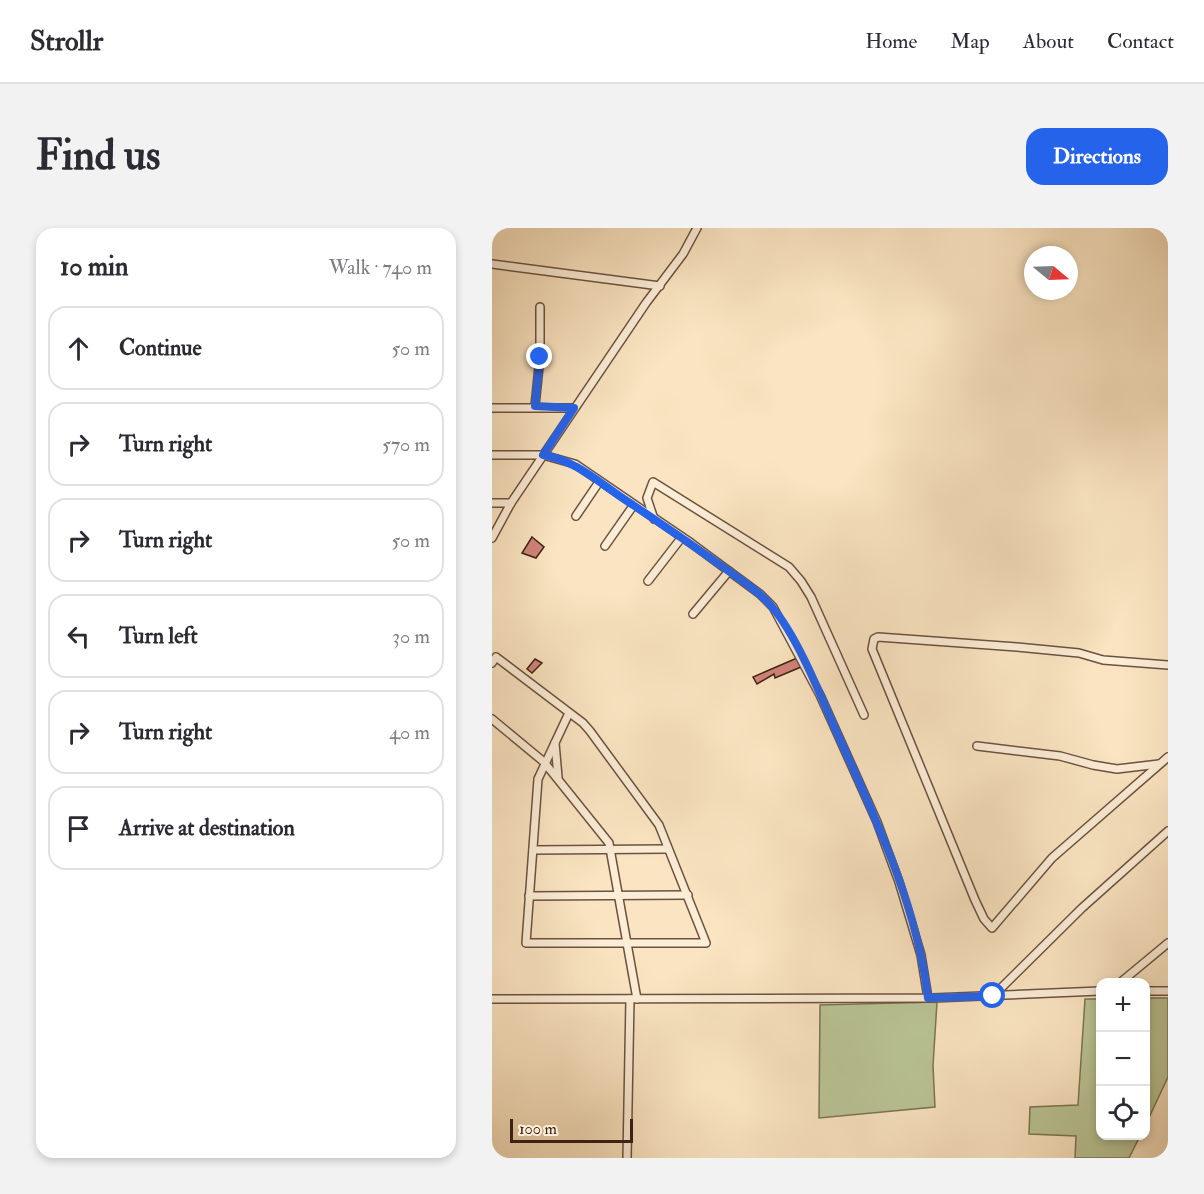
<!DOCTYPE html>
<meta charset="utf-8">
<style>
:root{--surface:#fff;--page:#f2f2f3;--text:#2b2b33;--muted:#7c7c81;--line:#e1e1e2;--accent:#2563eb}
body{margin:0;font-family:"IM FELL Double Pica",serif;background:var(--page);color:var(--text)}
.controls{position:absolute;right:18px;bottom:18px;display:grid;overflow:hidden;border-radius:12px;box-shadow:0 3px 9px #0003}
.controls button{width:54px;height:54px;display:grid;place-items:center;padding:0;border:0;border-bottom:2px solid var(--line);background:var(--surface);color:var(--text);font:30px sans-serif}
.compass{position:absolute;left:532px;top:18px;width:54px;height:54px;border-radius:50%;background:var(--surface);box-shadow:0 3px 9px #0003;rotate:109deg}
.scale{position:absolute;left:18px;bottom:15px;width:123px;box-sizing:border-box;padding-left:6px;border:3px solid #3d2215;border-top:0;font-size:16px;line-height:21px;white-space:nowrap;color:#3d2215;-webkit-text-stroke:4px #fcedd7;paint-order:stroke}
.stop{position:absolute;width:18px;height:18px;margin:-14px;border:4px solid #2563eb;border-radius:50%;background:#fff}
.stop.end{background:#2563eb;border-color:#fff;box-shadow:0 2px 6px #0008}
.list{margin:0;padding:0;list-style:none}
h2{display:flex;justify-content:space-between;align-items:center;height:78px;margin:0;padding:0 24px;font-size:26px}
h2 small{font-size:20px;font-weight:400;color:var(--muted)}
.list li{display:grid;grid-template-columns:39px 1fr auto;gap:18px;align-items:center;box-sizing:border-box;height:84px;margin:0 12px 12px;padding:0 12px;border:2px solid var(--line);border-radius:18px}
.list b{display:block;font-size:22px;white-space:nowrap}
.list em{font-size:20px;font-style:normal;color:var(--muted)}
.icon{flex:none;width:33px;height:33px;fill:none;stroke:currentColor;stroke-width:2;stroke-linecap:round;stroke-linejoin:round}
.map{position:relative;flex:none;width:676px;height:930px;overflow:hidden;border-radius:18px}
header{display:flex;align-items:center;gap:36px;box-sizing:border-box;height:84px;padding:0 30px;background:var(--surface);border-bottom:2px solid var(--line)}
header strong{font-size:28px}
nav{display:flex;gap:33px;margin-inline-start:auto;font-size:21px}
.intro{display:flex;align-items:center;justify-content:space-between;box-sizing:border-box;height:144px;padding:0 36px}
h1{margin:0;font-size:42px}
.button{padding:15px 27px;border-radius:18px;background:var(--accent);color:#fff;font-size:21px;font-weight:700}
main{display:flex;gap:36px;padding:0 36px}
aside{flex:1;background:var(--surface);border-radius:18px;box-shadow:0 3px 9px #0003}
.map>svg:first-child{display:block}
</style>
<header>
<strong>Strollr</strong>
<nav><a>Home</a><a>Map</a><a>About</a><a>Contact</a></nav>
</header>
<div class="intro"><h1>Find us</h1><a class="button">Directions</a></div>
<main>
<aside>
<h2>10 min<small>Walk · 740 m</small></h2>
<ul class="list">
<li><svg class="icon" aria-label="ahead" viewBox="0 0 24 24"><path d="M12 20V5M6 11l6-6 6 6"/></svg><div><b>Continue</b></div><em>50 m</em></li>
<li><svg class="icon" aria-label="right" viewBox="0 0 24 24"><path d="M7 20v-9h11M14 6l5 5-5 5"/></svg><div><b>Turn right</b></div><em>570 m</em></li>
<li><svg class="icon" aria-label="right" viewBox="0 0 24 24"><path d="M7 20v-9h11M14 6l5 5-5 5"/></svg><div><b>Turn right</b></div><em>50 m</em></li>
<li><svg class="icon" aria-label="left" viewBox="0 0 24 24"><path d="M17 20v-9H6M10 6l-5 5 5 5"/></svg><div><b>Turn left</b></div><em>30 m</em></li>
<li><svg class="icon" aria-label="right" viewBox="0 0 24 24"><path d="M7 20v-9h11M14 6l5 5-5 5"/></svg><div><b>Turn right</b></div><em>40 m</em></li>
<li><svg class="icon" aria-label="arrive" viewBox="0 0 24 24"><path d="M6 21V4h12l-3 4 3 4H6"/></svg><div><b>Arrive at destination</b></div></li>
</ul>
</aside>
<div class="map">
<svg width="676" height="930" viewBox="0 0 676 930">
<rect width="100%" height="100%" fill="#fae4c1"/>
<filter id="stains"><feTurbulence type="fractalNoise" baseFrequency=".00333" numOctaves="4"/><feColorMatrix values="0 0 0 0 .2 0 0 0 0 .09 0 0 0 0 .02 0 0 0 .5 -.17"/></filter>
<radialGradient id="worn" r=".72"><stop offset=".6" stop-color="#630" stop-opacity="0"/><stop offset="1" stop-color="#630" stop-opacity=".3"/></radialGradient>
<g fill="#bac596" stroke="#7c7456" stroke-width="1.5">
<path d="M654,770H676V849L654,896Z"/>
<path d="M593,771H608V908H648L637,930H583L584,908L537,906L538,879L586,877Z"/>
<path d="M445,774L441,838L443,879L327,890L328,777Z"/>
</g>
<g fill="#d2837b" stroke="#3d2215" stroke-width="1.5">
<path d="M40,309L52,319L44,330L30,325Z"/>
<path d="M305,430L309,439L283,450L282,446L265,456L261,449Z"/>
<path d="M43,431L50,435L40,445L35,441Z"/>
</g>
<g fill="none" stroke-linecap="round" stroke-linejoin="round">
<defs>
<g id="street">
<path d="M0,36L168,58"/>
<path d="M43,178L48,129V79"/>
<path d="M0,180H82"/>
<path d="M0,227H51L83,236L199,315L268,366L281,379L328,467L385,594L407,654L429,727L436,770"/>
<path d="M0,275H19"/>
<path d="M84,288L107,254"/>
<path d="M162,291L155,270L161,254L297,339L309,353L319,369L372,487"/>
<path d="M0,310L19,275L154,75L191,26L205,0"/>
<path d="M113,318L141,278"/>
<path d="M156,353L190,309"/>
<path d="M201,386L237,343"/>
<path d="M0,435L4,429L91,495L98,503L167,597L214,715H34L46,551L77,485"/>
<path d="M676,437L611,432L587,425L525,419L386,409L382,411L380,421L483,672L492,691L500,700L560,630L676,529"/>
<path d="M0,491L52,534L117,615L145,771"/>
<path d="M63,515L66,549"/>
<path d="M485,518L568,528L601,537L625,541L667,536"/>
<path d="M41,622L176,621"/>
<path d="M37,668L196,667"/>
<path d="M629,754L676,715"/>
<path d="M654,763H676"/>
<path d="M501,768L590,680L676,603"/>
<path d="M0,771L441,770L608,763"/>
<path d="M135,930L138,771"/>
</g>
</defs>
<use href="#street" stroke="#6c5240" stroke-width="10"/>
<use href="#street" stroke="#fcedd7" stroke-width="7"/>
</g>
<g fill="none" stroke-linecap="round" stroke-linejoin="round">
<path stroke="#2563eb" stroke-width="8" d="M48,129L43,178L82,180L51,227C87,233 110,258 141,277C174,299 206,321 238,344C253,355 269,365 280,379C304,407 326,461 341,496C380,583 425,674 436,770L501,768"/>
</g>
<rect width="100%" height="100%" filter="url(#stains)"/>
<rect width="100%" height="100%" fill="url(#worn)"/>
</svg>
<div class="controls">
<button>+</button>
<button>−</button>
<button><svg class="icon" aria-label="locate" viewBox="0 0 24 24"><circle cx="12" cy="12" r="6"/><path d="M12 2v4M12 18v4M2 12h4M18 12h4"/></svg></button>
</div>
<svg class="compass" viewBox="-18 -18 36 36"><path d="M0-13l5 13h-10z" fill="#e53935"/><path d="M0 13l5-13h-10z" fill="#7c7c81"/></svg>
<div class="scale">100 m</div>
<div class="stop" style="left:501px;top:768px"></div>
<div class="stop end" style="left:48px;top:129px"></div>
</div>
</main>
